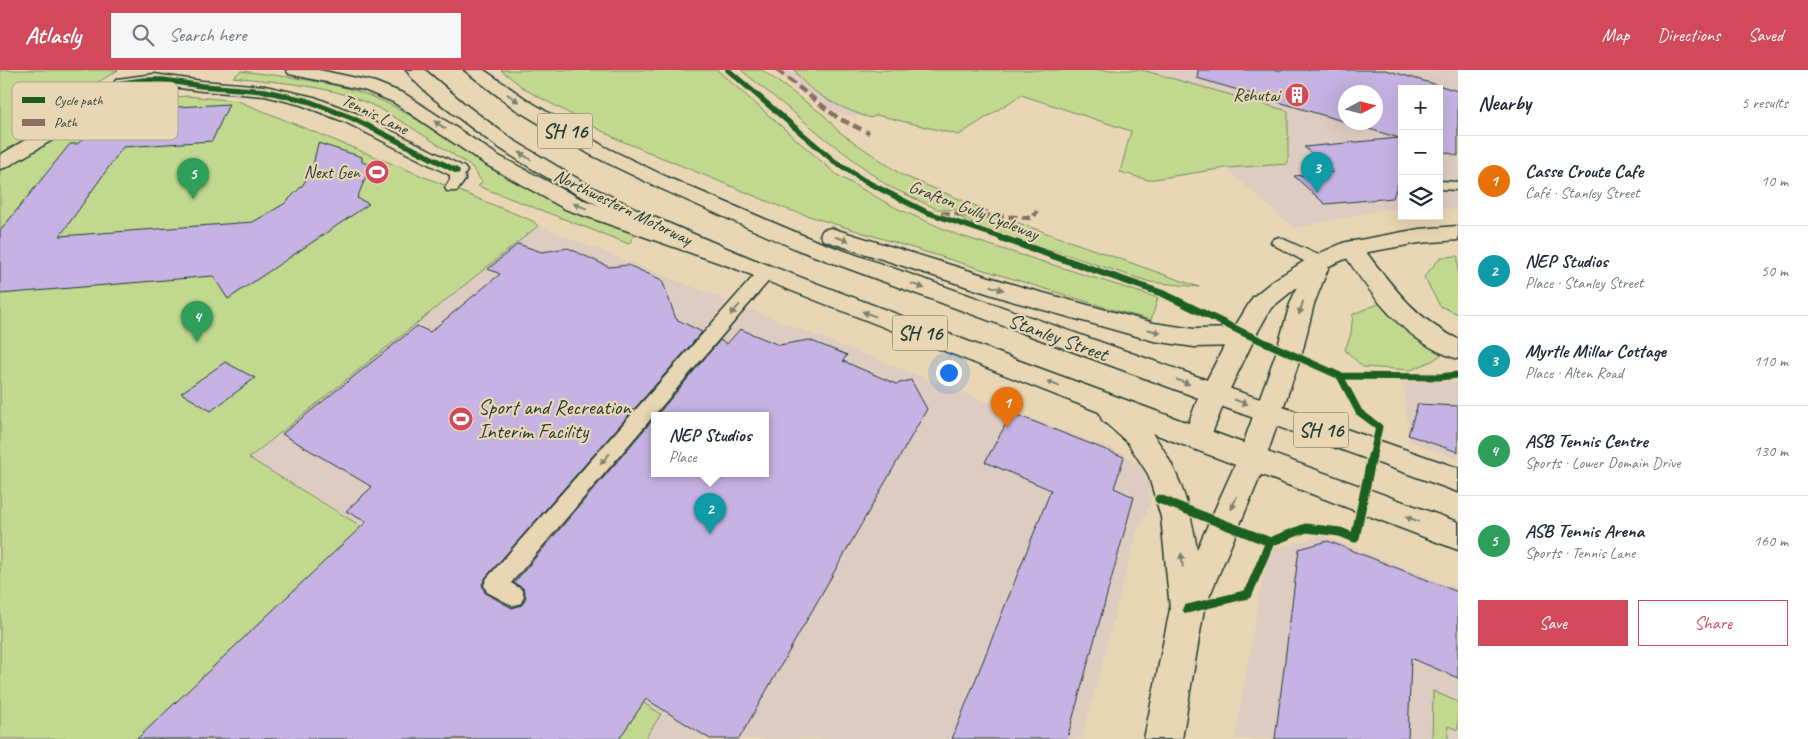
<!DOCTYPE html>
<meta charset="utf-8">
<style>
:root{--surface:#fff;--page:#f6f6f7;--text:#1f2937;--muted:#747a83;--line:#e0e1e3;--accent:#d1495b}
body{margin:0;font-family:Caveat,sans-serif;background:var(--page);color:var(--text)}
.controls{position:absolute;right:15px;top:15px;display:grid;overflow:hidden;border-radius:0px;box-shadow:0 5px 20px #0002}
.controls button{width:45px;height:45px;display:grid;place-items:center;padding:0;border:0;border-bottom:1px solid var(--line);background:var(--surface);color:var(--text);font:25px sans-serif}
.compass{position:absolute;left:1338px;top:15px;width:45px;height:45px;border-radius:50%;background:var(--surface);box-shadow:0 5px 20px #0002;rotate:83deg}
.you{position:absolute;left:948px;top:302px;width:18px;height:18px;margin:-12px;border:4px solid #fff;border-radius:50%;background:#1a73e8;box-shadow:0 0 0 8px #1a73e833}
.badge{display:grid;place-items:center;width:32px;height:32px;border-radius:50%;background:var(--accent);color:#fff;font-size:16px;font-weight:700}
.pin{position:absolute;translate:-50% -41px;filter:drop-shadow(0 1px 2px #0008)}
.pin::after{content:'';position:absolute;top:26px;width:18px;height:15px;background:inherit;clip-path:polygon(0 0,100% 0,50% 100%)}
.popup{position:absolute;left:651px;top:342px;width:118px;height:65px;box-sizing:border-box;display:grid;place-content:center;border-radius:0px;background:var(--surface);filter:drop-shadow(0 1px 4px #0005);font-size:16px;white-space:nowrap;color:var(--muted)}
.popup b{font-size:19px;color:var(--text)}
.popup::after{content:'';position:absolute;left:50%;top:100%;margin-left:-10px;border:10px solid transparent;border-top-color:var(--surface)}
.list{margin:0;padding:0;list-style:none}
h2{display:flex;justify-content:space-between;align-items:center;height:65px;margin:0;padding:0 20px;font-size:21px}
h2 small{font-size:16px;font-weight:400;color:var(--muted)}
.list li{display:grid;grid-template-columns:32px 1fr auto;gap:15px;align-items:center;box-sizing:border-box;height:90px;padding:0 20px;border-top:1px solid var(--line)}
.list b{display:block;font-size:19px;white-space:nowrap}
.list p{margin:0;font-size:16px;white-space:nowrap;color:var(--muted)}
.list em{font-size:16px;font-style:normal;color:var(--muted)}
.actions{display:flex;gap:10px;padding:15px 20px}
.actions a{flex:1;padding:11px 0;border:1px solid var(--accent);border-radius:0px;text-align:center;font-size:18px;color:var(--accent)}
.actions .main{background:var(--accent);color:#fff}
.icon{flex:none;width:28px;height:28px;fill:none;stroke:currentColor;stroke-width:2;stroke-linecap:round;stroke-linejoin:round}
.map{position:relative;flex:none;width:1458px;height:669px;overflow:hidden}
header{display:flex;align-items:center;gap:30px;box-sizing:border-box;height:70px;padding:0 25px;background:var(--accent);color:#fff}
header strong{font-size:24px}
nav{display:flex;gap:28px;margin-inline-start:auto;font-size:18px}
.search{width:350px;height:45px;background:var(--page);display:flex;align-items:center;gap:12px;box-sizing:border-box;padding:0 18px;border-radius:0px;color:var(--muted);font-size:19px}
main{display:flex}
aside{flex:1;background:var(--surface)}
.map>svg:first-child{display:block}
</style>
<header>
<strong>Atlasly</strong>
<div class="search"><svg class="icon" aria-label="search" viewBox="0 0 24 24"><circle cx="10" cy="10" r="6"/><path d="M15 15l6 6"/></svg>Search here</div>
<nav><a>Map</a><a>Directions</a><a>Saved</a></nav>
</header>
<main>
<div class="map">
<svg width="1458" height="669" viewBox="0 0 1458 669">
<rect width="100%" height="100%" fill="#e9d6b4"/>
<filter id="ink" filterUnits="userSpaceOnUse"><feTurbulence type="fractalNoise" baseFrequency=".02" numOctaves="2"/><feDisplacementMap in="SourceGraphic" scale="10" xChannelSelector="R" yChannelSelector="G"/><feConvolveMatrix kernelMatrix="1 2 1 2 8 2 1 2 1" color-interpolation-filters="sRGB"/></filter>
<g filter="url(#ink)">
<g fill="#deccc2" fill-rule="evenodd">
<path d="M773,0H1458V139H1439V19H1402V139L1381,140L1294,158L1226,98L1148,110L1120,102L1131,61L1021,25L959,65L877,45L871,48L834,43ZM1346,22H1376V52H1346Z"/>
<path d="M538,156L929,310L1120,382L1131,389L1141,398L1149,413L1151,432L1136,465L1082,669H645L661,644L362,455L249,388ZM655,345H765V403H655Z"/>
<path d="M1403,309L1458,312V389L1409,371Z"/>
<path d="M1323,466L1458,519V669H1235L1267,480Z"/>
</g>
<g fill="#c1d88e" stroke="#708a61">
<path d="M0,0H118L85,20L144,30L187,26L238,31L533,151L538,156L249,388L473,524L661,644L645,669H0Z"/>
<path d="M501,0H717L837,105L896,138L958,165L1158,228L1151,250L1114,240L786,139L617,69L526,20Z"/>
<path d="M741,0H762L825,46L838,61L902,105L988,141L937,139L888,116L826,69Z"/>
<path d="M795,0H1142L1288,41V94L1226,98L1148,110L1120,102L1131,61L1021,25L959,65L877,45L871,48C847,41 806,23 795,0Z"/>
<path d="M241,1C287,7 335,11 378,29C421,47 458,79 497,102C541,128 589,145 635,164L629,174L478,116L482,112L472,97C441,77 410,55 378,38C334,15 282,13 233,7Z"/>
<path d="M957,146L1013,151L1199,217L1150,212L984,158Z"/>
<path d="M1458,186V244L1440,236L1424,207L1441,187Z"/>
<path d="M1381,233L1447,280L1434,290L1411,300L1363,297L1345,280L1351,264L1353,244Z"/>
<path d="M1433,621L1458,632V660L1448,656V669H1432Z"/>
</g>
<g fill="#c6b3e4" stroke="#1f3d34">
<path d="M1198,0H1386L1458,21V86L1439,80V19H1402V101L1393,128L1325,134L1294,106L1334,102L1304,77L1399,68L1346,52H1376V22H1346V52L1197,8Z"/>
<path d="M229,34L212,71L123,77L60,166L253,152L284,134L302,116L312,100L318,73L362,87V92L371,95L357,128L369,134L228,229L213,206L0,224V161L70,74H77L102,54L125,51L131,42L143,39Z"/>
<path d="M518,174L542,182L568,178L609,197L628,195L662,210L676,249L702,262L486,507L482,514L485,523L512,538L522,535L526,527L523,518L514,513L655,347V403H765V345H657L720,270L727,274L740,259L779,275L809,270L847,285L843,291L896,314L911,310L927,339L739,669H710L646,629L619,669H137L366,452L346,441L372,417L282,364L417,256L430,262L500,204L488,199Z"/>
<path d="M225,292L255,308L211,341L181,323Z"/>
<path d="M1418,334L1458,336V382L1408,365Z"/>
<path d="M1012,343L1124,387L1114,418L1134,427L1067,669H952L1051,420L985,392Z"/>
<path d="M1328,471L1458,522V608L1411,588L1408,669H1275L1299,479Z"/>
</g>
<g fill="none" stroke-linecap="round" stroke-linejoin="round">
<defs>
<g id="service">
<path d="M457,97L464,101L465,110L457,121H447L445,118L450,110V101Z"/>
<path d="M1439,111L1458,112V120L1439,119Z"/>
<path d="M1279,167L1325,188L1327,192L1325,196H1313L1274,175L1271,172L1274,169Z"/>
<path d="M766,198L772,199L774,203L772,207L511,513L521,519L524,526L521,533L513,536L487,522L484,515L487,508L760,199Z"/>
</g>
<g id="minor">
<path d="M154,4L202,11L265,16L314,27L358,44L464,97L467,101L464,105L457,107L450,105L345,52L301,35L265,26L202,21L157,15L59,66L7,97L0,99V85L45,58L125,18L117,17L114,13L117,9Z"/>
<path d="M1351,171L1359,173C1387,209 1415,250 1458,269V289C1404,273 1369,222 1340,178L1343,173Z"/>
<path d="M1253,376L1263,380L1268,388L1204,539L1182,669H1144L1170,539L1238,388L1243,380Z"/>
</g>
<path id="secondary" d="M1458,156V170L1419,173L1357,184L1329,196L1314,234L1302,283L1263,396L1253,400L1243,396L1238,388L1276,283L1290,234L1297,217L1271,238L1257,263L1228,323L1207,376L1197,379L1187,376L1183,368L1200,323L1231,263L1253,227L1274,210L1311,187L1343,173L1419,159Z"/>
<g id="trunk">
<path d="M286,0H319L375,12L405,24L499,86L581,129L750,188L1017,290L1458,452V480L1152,363C1184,405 1195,454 1200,505C1202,522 1206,535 1199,550L1187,555L1175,550L1170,539L1161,447L1148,404L1128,373L1102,350L1099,342L734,198L565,139L485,94L393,32L364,20L289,4Z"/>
<path d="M1214,313L1458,398V422L1204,330L1200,323L1204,316Z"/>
</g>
<g id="motorway">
<path d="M406,0H425L466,35L513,70L590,116L649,145L750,188L754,193L750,198L742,200L734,198C636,154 545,116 460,49C442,35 419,19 406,0Z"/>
<path d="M464,0H484L529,31L605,77L669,108L814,170L1224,316L1228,323L1224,330L1214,333L1204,330L798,180L655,116L591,85L515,39Z"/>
<path d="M831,158L1025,218L1154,253L1194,259L1242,258L1251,261L1255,267L1251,273L1242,276L1194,277L1154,271L1008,230L823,170L820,165L823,160Z"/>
</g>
</defs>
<use href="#service" stroke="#1f3d34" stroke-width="3"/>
<use href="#minor" stroke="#1f3d34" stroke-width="3"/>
<use href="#secondary" stroke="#1f3d34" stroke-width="3"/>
<use href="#trunk" stroke="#1f3d34" stroke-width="3"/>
<use href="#motorway" stroke="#1f3d34" stroke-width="3"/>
<use href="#service" fill="#e9d6b4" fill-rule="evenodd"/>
<use href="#minor" fill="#e9d6b4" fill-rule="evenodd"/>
<use href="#secondary" fill="#e9d6b4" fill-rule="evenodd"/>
<use href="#trunk" fill="#e9d6b4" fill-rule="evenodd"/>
<use href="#motorway" fill="#e9d6b4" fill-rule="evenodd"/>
<g stroke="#8d6e63" stroke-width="4.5" stroke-dasharray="9 4.5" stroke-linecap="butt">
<path d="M777,0L838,48L869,63"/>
<path d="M941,143L1033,148L1037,141"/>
</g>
<defs>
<g id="cycleway-far2">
<path d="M728,0L834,91L863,110L926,142L1006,169"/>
<path d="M123,13L144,10H163L202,16L265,21L308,31L352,48L457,101"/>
</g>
<g id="cycleway-far1">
<path d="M1002,168L1164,224L1244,263L1340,306L1439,307L1458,305"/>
<path d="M1340,306L1359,342L1379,357L1372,388"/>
</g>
<g id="cycleway">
<path d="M1159,429L1270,472"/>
<path d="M1187,539L1248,524L1270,472L1306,458L1340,462L1355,468L1372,386"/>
</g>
</defs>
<use href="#cycleway-far2" stroke="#e9d6b4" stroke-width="8"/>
<use href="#cycleway-far1" stroke="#e9d6b4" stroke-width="10"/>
<use href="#cycleway" stroke="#e9d6b4" stroke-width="12"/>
<use href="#cycleway-far2" stroke="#1b5e20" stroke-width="5.5"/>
<use href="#cycleway-far1" stroke="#1b5e20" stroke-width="7"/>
<use href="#cycleway" stroke="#1b5e20" stroke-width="9"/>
</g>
<defs><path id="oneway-solid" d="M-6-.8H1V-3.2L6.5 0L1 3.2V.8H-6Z" transform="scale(1.25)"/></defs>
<g fill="#7a826e">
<use href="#oneway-solid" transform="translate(513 28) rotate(35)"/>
<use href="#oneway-solid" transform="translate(440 55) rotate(-146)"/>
<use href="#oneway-solid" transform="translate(525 86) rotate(-148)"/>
<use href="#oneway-solid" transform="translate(580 136) rotate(-160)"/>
<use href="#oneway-solid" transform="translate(842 169) rotate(17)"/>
<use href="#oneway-solid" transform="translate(918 216) rotate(20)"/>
<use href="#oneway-solid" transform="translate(997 218) rotate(17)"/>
<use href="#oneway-solid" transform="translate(1301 238) rotate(107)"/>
<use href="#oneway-solid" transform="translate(735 240) rotate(131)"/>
<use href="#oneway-solid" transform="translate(869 244) rotate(-159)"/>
<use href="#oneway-solid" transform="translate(1154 261) rotate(13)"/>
<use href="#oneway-solid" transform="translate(1183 312) rotate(20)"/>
<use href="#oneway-solid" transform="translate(1053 314) rotate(-159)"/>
<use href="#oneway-solid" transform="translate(1241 332) rotate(19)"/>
<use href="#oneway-solid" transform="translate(605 389) rotate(131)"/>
<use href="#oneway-solid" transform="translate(1234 433) rotate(113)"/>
<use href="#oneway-solid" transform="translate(1412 449) rotate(-159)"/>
<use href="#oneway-solid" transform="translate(1182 490) rotate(-96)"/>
</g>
</g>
<defs>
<symbol id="building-disc" viewBox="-11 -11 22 22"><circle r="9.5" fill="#d1495b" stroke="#e9d6b4"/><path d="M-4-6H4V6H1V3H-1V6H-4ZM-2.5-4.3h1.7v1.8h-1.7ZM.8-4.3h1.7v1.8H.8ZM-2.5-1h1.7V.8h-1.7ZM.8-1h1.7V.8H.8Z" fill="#fff"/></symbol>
<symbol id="stadium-disc" viewBox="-11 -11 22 22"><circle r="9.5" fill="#d1495b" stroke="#e9d6b4"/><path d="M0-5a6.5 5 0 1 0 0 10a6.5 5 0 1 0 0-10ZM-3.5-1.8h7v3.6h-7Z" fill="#fff"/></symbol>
</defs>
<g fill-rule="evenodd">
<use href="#building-disc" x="1283" y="11" width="28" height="28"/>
<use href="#stadium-disc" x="363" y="88" width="28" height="28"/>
<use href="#stadium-disc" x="447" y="335" width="28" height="28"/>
</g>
<g text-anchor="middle" stroke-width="4.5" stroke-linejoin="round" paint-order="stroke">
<g font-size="18" fill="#1f3d34" stroke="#e9d6b4" text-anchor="end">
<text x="1280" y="31">Rehutai</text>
<text x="360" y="108">Next Gen</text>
</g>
<g font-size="18" fill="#1f3d34" stroke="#e9d6b4">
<text transform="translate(375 44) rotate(26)" y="6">Tennis Lane</text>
<text transform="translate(623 137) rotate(26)" y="6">Northwestern Motorway</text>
<text transform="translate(974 140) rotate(21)" y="6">Grafton Gully Cycleway</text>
</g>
<g fill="#e9d6b4" stroke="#5c6b5a" stroke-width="1">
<rect x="537.5" y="43.5" width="55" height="35" rx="4"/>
<rect x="892.5" y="245.5" width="55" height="35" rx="4"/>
<rect x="1293.5" y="342.5" width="55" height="35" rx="4"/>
</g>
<g font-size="20" font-weight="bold" fill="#1f3d34">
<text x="565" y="68">SH 16</text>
<text x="920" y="270">SH 16</text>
<text x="1321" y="367">SH 16</text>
</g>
<g font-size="21" fill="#1f3d34" stroke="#e9d6b4">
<text transform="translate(1058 267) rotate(20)" y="7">Stanley Street</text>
</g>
<g font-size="21" fill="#1f3d34" stroke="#e9d6b4" text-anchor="start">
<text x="478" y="344">Sport and Recreation<tspan x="478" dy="24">Interim Facility</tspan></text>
</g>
</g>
<rect x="12" y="12" width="166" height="58" rx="8" fill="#e9d6b4" stroke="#aca88e" stroke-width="1"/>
<rect x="22" y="27" width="23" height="6" fill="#1b5e20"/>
<rect x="22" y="49" width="23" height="7" fill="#8d6e63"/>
<g font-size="14" fill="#1f3d34">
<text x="54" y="35">Cycle path</text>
<text x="54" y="57">Path</text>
</g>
</svg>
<div class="controls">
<button>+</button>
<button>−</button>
<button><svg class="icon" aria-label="layers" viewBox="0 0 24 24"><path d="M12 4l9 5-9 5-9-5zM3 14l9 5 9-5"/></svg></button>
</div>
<svg class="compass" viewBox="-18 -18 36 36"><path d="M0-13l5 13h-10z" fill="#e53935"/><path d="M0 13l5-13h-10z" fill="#747a83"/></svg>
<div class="you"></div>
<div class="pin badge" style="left:1007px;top:358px;background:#e8710a">1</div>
<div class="pin badge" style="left:710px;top:464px;background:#0f9aa8">2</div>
<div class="popup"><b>NEP Studios</b>Place</div>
<div class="pin badge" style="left:1317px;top:123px;background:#0f9aa8">3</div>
<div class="pin badge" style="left:197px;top:272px;background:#2e9e5b">4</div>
<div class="pin badge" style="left:193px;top:129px;background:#2e9e5b">5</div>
</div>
<aside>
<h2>Nearby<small>5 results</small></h2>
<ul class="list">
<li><span class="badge" style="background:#e8710a">1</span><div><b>Casse Croute Cafe</b><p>Café · Stanley Street</p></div><em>10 m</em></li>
<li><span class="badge" style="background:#0f9aa8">2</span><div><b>NEP Studios</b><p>Place · Stanley Street</p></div><em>50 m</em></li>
<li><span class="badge" style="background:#0f9aa8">3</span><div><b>Myrtle Millar Cottage</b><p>Place · Alten Road</p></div><em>110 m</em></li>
<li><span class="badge" style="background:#2e9e5b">4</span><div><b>ASB Tennis Centre</b><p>Sports · Lower Domain Drive</p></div><em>130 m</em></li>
<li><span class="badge" style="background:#2e9e5b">5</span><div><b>ASB Tennis Arena</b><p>Sports · Tennis Lane</p></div><em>160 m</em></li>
</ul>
<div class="actions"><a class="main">Save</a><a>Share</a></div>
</aside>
</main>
